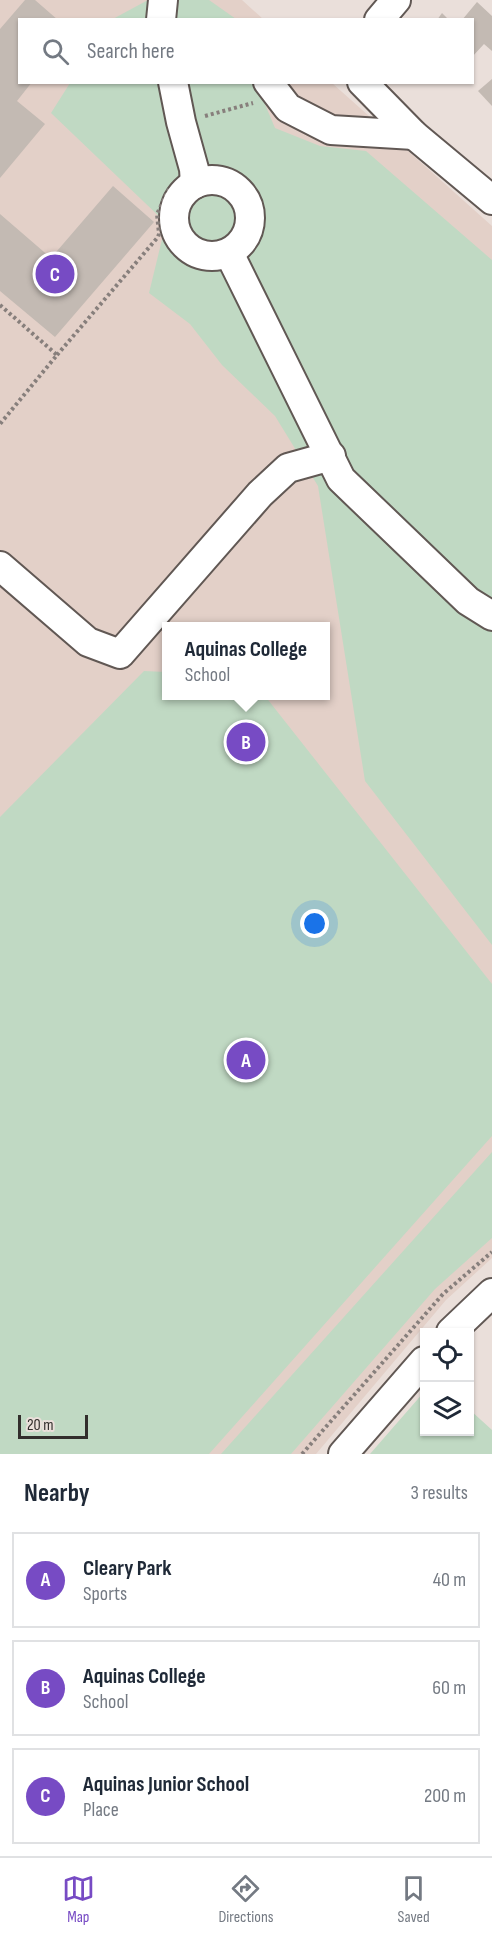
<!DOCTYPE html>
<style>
:root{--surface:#fff;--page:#f2f2f3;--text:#1f2937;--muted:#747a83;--line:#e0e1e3;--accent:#774bc4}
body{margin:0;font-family:"Sofia Sans Condensed",sans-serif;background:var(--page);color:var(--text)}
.controls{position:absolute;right:18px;bottom:18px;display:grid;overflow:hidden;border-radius:0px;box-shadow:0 2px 4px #0004}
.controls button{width:54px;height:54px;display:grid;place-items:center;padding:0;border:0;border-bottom:2px solid var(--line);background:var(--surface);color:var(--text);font:30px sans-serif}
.scale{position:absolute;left:18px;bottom:15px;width:70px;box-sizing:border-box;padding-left:6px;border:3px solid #322e2c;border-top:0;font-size:16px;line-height:21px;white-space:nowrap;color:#322e2c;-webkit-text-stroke:4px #eadfda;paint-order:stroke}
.you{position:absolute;left:315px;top:924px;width:21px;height:21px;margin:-15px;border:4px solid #fff;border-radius:50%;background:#1a73e8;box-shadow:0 0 0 9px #1a73e833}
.badge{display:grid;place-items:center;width:39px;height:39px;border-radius:50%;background:var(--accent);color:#fff;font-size:20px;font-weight:700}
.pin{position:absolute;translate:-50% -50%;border:3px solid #fff;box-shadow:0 2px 6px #0006}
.popup{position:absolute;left:162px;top:622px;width:168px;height:78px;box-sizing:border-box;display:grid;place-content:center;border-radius:0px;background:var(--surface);filter:drop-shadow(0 2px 4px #0005);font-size:20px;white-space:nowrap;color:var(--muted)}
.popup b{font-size:22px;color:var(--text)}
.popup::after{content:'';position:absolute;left:50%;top:100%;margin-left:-12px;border:12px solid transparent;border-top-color:var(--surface)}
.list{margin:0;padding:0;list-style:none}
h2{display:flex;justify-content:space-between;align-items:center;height:78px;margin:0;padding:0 24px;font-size:26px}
h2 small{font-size:20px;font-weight:400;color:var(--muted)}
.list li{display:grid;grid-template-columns:39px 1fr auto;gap:18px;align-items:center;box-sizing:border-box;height:96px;margin:0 12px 12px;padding:0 12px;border:2px solid var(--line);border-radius:0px}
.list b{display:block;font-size:22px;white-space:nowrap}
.list p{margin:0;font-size:20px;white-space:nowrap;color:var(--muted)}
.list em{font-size:20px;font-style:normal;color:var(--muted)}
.icon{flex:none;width:33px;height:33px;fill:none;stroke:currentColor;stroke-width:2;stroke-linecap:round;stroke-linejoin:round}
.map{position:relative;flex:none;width:492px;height:1454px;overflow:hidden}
.search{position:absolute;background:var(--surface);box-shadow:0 2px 4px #0004;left:18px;right:18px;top:18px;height:66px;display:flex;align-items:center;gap:15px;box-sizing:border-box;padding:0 21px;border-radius:0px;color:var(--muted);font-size:22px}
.sheet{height:402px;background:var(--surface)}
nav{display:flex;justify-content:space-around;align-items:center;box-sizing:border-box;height:84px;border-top:2px solid var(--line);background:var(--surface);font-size:16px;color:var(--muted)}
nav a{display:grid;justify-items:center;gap:3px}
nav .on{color:var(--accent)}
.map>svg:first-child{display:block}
</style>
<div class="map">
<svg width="492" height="1454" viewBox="0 0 492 1454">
<rect width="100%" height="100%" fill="#eadfda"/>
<path fill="#e3d0c8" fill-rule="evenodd" d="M0,0H242L263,19L20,20V82L332,83L492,226V1258L446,1300L316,1454H0ZM166,626H326V696H166Z"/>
<g fill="#c0d9c3">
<path d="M148,0H209L236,19L111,20Z"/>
<path d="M70,83H256L275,128L320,146L366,151L492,260V945L365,781L318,486L275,416L222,365L190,324L149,293L166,223L51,113Z"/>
<path d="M144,671L166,672V696H265L492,984V1136L209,1454H0V817Z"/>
<path d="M492,1152V1238L435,1289L291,1454H221Z"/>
<path d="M424,1392V1432H470V1410L492,1430V1454H370Z"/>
</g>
<g fill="#c3bab3">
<path d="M25,0H35L58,20H20V82H32L17,101L45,124L0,178V29Z"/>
<path d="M477,2L492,16V51L484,44L472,57V20H462Z"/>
<path d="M442,13L449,20H437Z"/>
<path d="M492,79V106L478,91Z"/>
<path d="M113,186L154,222L55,337L0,291V214L51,258Z"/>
</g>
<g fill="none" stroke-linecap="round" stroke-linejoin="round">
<defs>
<g id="minor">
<path d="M161,20L163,0"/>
<path d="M379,20L396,0"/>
<path d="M173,82L181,122L194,169L195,184"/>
<path d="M268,82L288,108L331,130L414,135"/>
<path d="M362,82L414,135L492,200"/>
<circle cx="212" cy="218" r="38"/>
<path d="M229,253L341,479L468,601L492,616"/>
<path d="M0,566L88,642L120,654L260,494L288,468L331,456"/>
<path d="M451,1332L492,1293"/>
<path d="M343,1454L424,1361"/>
</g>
</defs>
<use href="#minor" stroke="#615854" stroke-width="32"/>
<g stroke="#877f7c" stroke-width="4" stroke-dasharray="3 3" stroke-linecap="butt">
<path d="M205,116L253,103"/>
<path d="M0,305L57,355L0,424"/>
<path d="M57,355L158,237L159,234L157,214L169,189"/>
<path d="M302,1454L443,1294L492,1252"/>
</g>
<use href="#minor" stroke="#fff" stroke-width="28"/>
</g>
</svg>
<div class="controls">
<button><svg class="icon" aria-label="locate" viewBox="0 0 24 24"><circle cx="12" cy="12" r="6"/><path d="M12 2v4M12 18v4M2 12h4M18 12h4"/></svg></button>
<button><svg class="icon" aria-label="layers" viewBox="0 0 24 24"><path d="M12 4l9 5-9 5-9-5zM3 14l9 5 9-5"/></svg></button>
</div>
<div class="scale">20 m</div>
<div class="you"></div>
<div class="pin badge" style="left:246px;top:1060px">A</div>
<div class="pin badge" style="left:246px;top:742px">B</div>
<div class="popup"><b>Aquinas College</b>School</div>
<div class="pin badge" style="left:55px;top:274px">C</div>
<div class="search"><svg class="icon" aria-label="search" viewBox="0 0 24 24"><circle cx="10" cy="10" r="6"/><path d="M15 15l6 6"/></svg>Search here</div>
</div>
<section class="sheet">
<h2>Nearby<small>3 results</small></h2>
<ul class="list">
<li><span class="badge">A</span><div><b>Cleary Park</b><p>Sports</p></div><em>40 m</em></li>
<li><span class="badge">B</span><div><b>Aquinas College</b><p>School</p></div><em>60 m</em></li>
<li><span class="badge">C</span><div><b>Aquinas Junior School</b><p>Place</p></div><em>200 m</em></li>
</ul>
</section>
<nav>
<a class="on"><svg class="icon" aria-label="map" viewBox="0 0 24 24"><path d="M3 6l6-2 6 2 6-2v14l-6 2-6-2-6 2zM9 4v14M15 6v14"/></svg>Map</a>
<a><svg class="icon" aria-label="directions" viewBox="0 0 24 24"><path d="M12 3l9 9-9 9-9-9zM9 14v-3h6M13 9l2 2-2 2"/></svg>Directions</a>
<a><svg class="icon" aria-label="saved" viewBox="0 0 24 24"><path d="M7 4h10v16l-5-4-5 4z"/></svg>Saved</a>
</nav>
